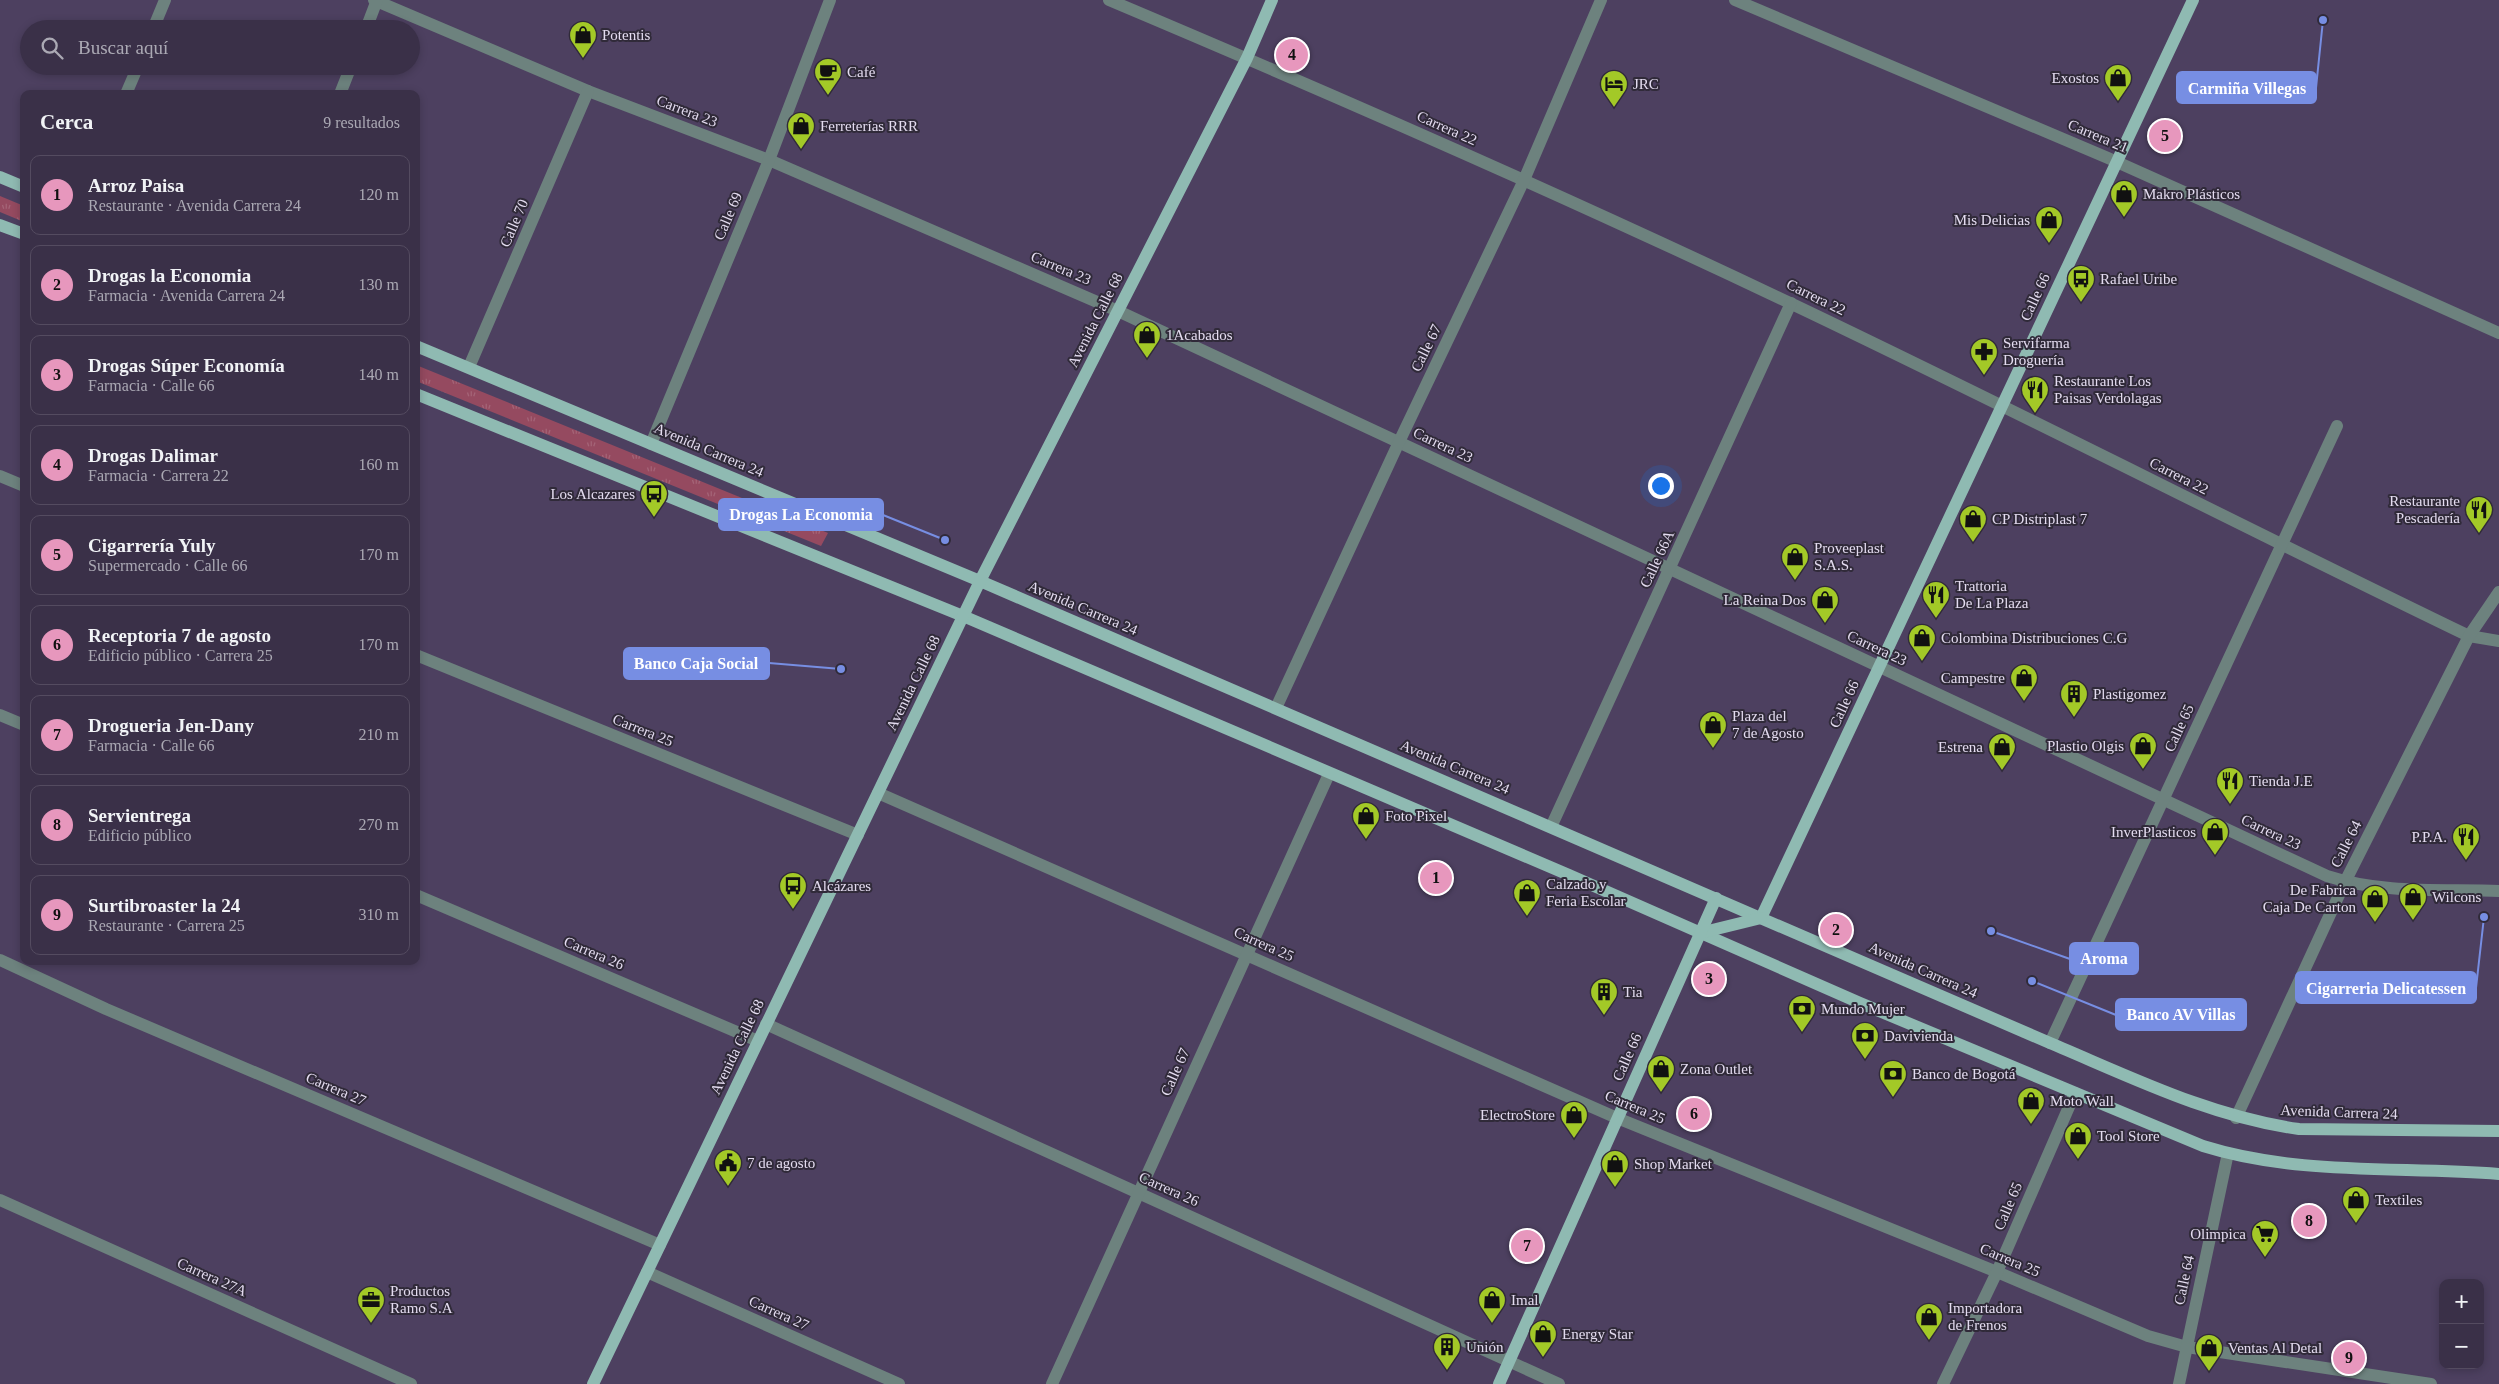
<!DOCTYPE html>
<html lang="es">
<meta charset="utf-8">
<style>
:root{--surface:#3a3048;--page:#41384f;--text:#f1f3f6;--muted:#aba9b4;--line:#544b60;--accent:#e797bd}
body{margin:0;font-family:"Times New Roman",serif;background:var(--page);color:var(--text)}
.controls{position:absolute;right:15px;bottom:15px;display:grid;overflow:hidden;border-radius:10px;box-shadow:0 2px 8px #0003}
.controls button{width:45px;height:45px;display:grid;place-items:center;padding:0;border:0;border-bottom:1px solid var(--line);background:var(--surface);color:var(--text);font:25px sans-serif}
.you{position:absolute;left:1660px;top:485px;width:18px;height:18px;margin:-12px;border:4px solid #fff;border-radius:50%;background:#1a73e8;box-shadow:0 0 0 8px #1a73e833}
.badge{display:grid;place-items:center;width:32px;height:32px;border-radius:50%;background:var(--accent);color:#111;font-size:16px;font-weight:700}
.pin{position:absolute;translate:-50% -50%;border:2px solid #fff;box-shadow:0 1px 5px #0006}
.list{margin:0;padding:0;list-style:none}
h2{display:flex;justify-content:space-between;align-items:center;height:65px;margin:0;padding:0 20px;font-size:21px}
h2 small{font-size:16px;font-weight:400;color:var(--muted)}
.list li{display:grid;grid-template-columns:32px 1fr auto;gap:15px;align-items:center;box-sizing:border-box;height:80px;margin:0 10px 10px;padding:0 10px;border:1px solid var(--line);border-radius:10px}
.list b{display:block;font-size:19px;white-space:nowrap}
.list p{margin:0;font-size:16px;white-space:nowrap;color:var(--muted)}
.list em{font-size:16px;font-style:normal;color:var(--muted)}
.icon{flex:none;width:28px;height:28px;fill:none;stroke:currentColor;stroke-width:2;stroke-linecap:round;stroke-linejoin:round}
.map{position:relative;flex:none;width:2499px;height:1384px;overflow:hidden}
.search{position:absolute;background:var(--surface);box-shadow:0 2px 8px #0003;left:20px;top:20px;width:400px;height:55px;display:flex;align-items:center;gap:12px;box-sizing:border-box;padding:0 18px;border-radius:28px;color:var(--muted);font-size:19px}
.panel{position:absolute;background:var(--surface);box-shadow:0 2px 8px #0003;left:20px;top:90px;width:400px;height:875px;border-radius:10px}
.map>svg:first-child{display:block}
</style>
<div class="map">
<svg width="2499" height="1384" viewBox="0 0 2499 1384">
<defs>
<pattern id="grass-tufts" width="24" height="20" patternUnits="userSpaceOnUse" patternTransform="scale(1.25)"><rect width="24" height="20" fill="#954a60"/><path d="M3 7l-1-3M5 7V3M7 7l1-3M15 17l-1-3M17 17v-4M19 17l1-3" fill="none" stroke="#a46477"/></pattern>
</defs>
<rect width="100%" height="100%" fill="#4d4060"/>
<g fill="url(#grass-tufts)">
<path d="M0,196L24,206V222L0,212Z"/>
<path d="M416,365L828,533L821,546L416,381Z"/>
</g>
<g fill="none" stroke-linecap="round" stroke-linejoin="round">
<g stroke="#6d827e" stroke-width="12">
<path d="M374,0L588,91L769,160L1118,311L2327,876C2382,894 2442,889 2499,891"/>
<path d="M1109,0C1339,97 1567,197 1792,304C2019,412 2243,527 2469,636L2499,641"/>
<path d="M1735,0L2108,158L2499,333"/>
<path d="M153,29L165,0"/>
<path d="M366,29L377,0"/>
<path d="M126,94L138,66"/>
<path d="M340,94L351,66"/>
<path d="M469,367L588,91"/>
<path d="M651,444L769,160L830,0"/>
<path d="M0,476L24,486"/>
<path d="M416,655L858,835"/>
<path d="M1276,708L1399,442L1524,180L1601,0"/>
<path d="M0,715L24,725"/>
<path d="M878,793L1617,1118L1997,1272L2148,1336L2187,1347L2431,1384"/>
<path d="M1551,827L1791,303"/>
<path d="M416,895L758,1041"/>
<path d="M0,960L106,1009L660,1245"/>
<path d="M766,1024L1559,1384"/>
<path d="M2050,1043L2337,426"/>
<path d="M2236,1118L2345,882L2469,636L2499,592"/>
<path d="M0,1200L411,1384"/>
<path d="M647,1272L899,1384"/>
<path d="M1052,1384L1329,774"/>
<path d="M1943,1384L1997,1272L2075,1093"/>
<path d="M2179,1384L2228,1153"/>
</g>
<g stroke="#8fbab2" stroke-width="12">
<path d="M0,177L24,187"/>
<path d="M0,225L24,234"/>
<path d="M416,346L980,581L2050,1043C2131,1077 2211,1117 2299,1129L2499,1131"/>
<path d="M416,394L963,616L1569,875L1860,1003L2203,1146C2299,1176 2401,1166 2499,1174"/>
<path d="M1761,918L2193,0"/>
<path d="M1700,933L1761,918"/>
<path d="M593,1384L980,581L1247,58L1272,0"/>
<path d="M1499,1384L1716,898"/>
</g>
</g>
<defs>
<symbol id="shop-pin" viewBox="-11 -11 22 30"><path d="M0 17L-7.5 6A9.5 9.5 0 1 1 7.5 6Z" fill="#a3c927" stroke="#302a39"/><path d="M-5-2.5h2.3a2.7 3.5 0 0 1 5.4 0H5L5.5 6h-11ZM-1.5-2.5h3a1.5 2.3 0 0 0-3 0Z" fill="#111"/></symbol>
<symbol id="cafe-pin" viewBox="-11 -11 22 30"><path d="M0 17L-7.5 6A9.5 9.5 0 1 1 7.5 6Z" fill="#a3c927" stroke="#302a39"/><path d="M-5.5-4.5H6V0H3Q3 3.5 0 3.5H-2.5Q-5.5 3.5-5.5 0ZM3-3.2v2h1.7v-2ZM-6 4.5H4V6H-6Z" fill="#111"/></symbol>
<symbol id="hotel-pin" viewBox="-11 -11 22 30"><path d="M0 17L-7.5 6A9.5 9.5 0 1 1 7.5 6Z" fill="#a3c927" stroke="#302a39"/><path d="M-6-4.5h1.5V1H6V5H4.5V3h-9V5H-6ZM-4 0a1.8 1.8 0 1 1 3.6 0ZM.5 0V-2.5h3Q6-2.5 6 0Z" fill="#111"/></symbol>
<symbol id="bus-pin" viewBox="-11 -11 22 30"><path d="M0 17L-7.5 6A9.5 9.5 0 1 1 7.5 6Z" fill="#a3c927" stroke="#302a39"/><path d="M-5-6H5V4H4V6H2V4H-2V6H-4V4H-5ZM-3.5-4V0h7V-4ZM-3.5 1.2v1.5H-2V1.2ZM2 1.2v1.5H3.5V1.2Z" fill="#111"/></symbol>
<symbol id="pharmacy-pin" viewBox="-11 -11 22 30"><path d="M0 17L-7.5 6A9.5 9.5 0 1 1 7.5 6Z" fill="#a3c927" stroke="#302a39"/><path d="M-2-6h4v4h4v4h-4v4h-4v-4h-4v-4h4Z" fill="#111"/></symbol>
<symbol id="restaurant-pin" viewBox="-11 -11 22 30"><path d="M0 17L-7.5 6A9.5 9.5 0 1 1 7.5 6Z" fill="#a3c927" stroke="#302a39"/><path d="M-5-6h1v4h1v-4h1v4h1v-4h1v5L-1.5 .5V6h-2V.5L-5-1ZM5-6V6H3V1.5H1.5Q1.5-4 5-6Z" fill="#111"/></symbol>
<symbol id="building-pin" viewBox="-11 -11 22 30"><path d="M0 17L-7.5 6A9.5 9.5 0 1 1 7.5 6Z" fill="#a3c927" stroke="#302a39"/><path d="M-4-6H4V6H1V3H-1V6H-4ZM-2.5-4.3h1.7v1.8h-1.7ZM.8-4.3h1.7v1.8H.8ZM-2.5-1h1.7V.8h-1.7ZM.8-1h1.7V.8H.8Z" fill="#111"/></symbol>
<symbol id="bank-pin" viewBox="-11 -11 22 30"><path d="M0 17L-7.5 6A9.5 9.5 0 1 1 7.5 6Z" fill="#a3c927" stroke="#302a39"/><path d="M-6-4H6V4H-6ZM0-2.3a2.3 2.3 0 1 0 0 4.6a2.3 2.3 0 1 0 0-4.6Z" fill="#111"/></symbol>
<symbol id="civic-pin" viewBox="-11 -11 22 30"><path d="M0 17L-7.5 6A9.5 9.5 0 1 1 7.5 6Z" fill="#a3c927" stroke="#302a39"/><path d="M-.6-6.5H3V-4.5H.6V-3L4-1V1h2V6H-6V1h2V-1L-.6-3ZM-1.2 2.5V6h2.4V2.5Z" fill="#111"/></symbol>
<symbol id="supermarket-pin" viewBox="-11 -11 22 30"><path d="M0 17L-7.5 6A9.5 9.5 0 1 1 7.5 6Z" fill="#a3c927" stroke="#302a39"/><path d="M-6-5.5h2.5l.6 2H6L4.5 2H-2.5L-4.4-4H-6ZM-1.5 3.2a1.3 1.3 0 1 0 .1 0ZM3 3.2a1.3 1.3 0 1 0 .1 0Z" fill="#111"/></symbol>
<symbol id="office-pin" viewBox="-11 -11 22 30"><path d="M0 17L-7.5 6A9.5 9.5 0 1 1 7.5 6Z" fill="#a3c927" stroke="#302a39"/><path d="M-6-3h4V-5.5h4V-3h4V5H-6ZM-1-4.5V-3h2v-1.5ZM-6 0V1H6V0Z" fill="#111"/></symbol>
</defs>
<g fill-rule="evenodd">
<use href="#shop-pin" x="567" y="19" width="32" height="43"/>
<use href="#cafe-pin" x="812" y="56" width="32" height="43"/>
<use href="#shop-pin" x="2102" y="62" width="32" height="43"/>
<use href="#hotel-pin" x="1598" y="68" width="32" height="43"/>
<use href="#shop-pin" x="785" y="110" width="32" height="43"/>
<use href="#shop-pin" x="2108" y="178" width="32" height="43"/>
<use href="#shop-pin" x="2033" y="204" width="32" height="43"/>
<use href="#bus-pin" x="2065" y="263" width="32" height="43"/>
<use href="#shop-pin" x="1131" y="319" width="32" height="43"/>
<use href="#pharmacy-pin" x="1968" y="336" width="32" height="43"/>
<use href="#restaurant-pin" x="2019" y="374" width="32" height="43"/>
<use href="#bus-pin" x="638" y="478" width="32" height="43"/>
<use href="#restaurant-pin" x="2463" y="494" width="32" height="43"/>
<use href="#shop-pin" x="1957" y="503" width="32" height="43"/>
<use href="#shop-pin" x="1779" y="541" width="32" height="43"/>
<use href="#restaurant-pin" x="1920" y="579" width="32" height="43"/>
<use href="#shop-pin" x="1809" y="584" width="32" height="43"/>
<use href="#shop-pin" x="1906" y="622" width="32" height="43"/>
<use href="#shop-pin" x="2008" y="662" width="32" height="43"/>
<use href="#building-pin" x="2058" y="678" width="32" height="43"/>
<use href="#shop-pin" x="1697" y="709" width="32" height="43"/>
<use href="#shop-pin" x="2127" y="730" width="32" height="43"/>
<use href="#shop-pin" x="1986" y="731" width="32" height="43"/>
<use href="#restaurant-pin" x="2214" y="765" width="32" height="43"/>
<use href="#shop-pin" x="1350" y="800" width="32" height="43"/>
<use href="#shop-pin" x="2199" y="816" width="32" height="43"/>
<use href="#restaurant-pin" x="2450" y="821" width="32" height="43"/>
<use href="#bus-pin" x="777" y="870" width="32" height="43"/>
<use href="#shop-pin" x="1511" y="877" width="32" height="43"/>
<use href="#shop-pin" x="2397" y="881" width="32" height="43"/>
<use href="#shop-pin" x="2359" y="883" width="32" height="43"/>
<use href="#building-pin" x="1588" y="976" width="32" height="43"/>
<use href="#bank-pin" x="1786" y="993" width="32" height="43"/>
<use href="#bank-pin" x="1849" y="1020" width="32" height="43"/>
<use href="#shop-pin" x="1645" y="1053" width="32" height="43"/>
<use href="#bank-pin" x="1877" y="1058" width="32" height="43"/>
<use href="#shop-pin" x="2015" y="1085" width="32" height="43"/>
<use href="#shop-pin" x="1558" y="1099" width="32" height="43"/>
<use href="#shop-pin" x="2062" y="1120" width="32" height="43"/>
<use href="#civic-pin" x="712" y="1147" width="32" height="43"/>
<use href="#shop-pin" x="1599" y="1148" width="32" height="43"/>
<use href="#shop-pin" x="2340" y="1184" width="32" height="43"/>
<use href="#supermarket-pin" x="2249" y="1218" width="32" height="43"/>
<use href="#office-pin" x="355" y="1284" width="32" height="43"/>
<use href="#shop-pin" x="1476" y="1284" width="32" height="43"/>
<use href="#shop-pin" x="1913" y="1301" width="32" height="43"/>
<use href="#shop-pin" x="1527" y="1318" width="32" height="43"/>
<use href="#building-pin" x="1431" y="1331" width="32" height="43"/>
<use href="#shop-pin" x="2193" y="1332" width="32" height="43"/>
</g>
<g text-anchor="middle" stroke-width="4" stroke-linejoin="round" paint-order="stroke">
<g font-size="15" fill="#e4dcf0" stroke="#302a39" text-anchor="start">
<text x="602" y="40">Potentis</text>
<text x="847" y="77">Café</text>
<text x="2099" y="83" text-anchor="end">Exostos</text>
<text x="1633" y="89">JRC</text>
<text x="820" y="131">Ferreterías RRR</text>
<text x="2143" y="199">Makro Plásticos</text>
<text x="2030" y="225" text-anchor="end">Mis Delicias</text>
<text x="2100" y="284">Rafael Uribe</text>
<text x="1166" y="340">1Acabados</text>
<text x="2003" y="348">Servifarma<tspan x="2003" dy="17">Droguería</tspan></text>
<text x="2054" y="386">Restaurante Los<tspan x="2054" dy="17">Paisas Verdolagas</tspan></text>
<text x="635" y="499" text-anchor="end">Los Alcazares</text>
<text x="2460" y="506" text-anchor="end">Restaurante<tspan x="2460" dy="17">Pescadería</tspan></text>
<text x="1992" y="524">CP Distriplast 7</text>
<text x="1814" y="553">Proveeplast<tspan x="1814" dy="17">S.A.S.</tspan></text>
<text x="1955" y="591">Trattoria<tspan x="1955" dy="17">De La Plaza</tspan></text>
<text x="1806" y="605" text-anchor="end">La Reina Dos</text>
<text x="1941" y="643">Colombina Distribuciones C.G</text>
<text x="2005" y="683" text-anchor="end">Campestre</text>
<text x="2093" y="699">Plastigomez</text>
<text x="1732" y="721">Plaza del<tspan x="1732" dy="17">7 de Agosto</tspan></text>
<text x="2124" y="751" text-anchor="end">Plastio Olgis</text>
<text x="1983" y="752" text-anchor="end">Estrena</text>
<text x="2249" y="786">Tienda J.E</text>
<text x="1385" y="821">Foto Pixel</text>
<text x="2196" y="837" text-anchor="end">InverPlasticos</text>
<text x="2447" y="842" text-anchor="end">P.P.A.</text>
<text x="1546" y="889">Calzado y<tspan x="1546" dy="17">Feria Escolar</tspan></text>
<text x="812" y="891">Alcázares</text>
<text x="2356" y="895" text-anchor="end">De Fabrica<tspan x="2356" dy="17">Caja De Carton</tspan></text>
<text x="2432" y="902">Wilcons</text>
<text x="1623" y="997">Tia</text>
<text x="1821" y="1014">Mundo Mujer</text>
<text x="1884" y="1041">Davivienda</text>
<text x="1680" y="1074">Zona Outlet</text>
<text x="1912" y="1079">Banco de Bogotá</text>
<text x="2050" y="1106">Moto Wall</text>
<text x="1555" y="1120" text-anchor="end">ElectroStore</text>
<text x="2097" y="1141">Tool Store</text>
<text x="747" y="1168">7 de agosto</text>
<text x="1634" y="1169">Shop Market</text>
<text x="2375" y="1205">Textiles</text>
<text x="2246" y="1239" text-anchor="end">Olimpica</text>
<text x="390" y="1296">Productos<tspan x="390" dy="17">Ramo S.A</tspan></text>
<text x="1511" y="1305">Imal</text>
<text x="1948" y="1313">Importadora<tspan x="1948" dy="17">de Frenos</tspan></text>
<text x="1562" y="1339">Energy Star</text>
<text x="1466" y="1352">Unión</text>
<text x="2228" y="1353">Ventas Al Detal</text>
</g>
<g font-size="15" fill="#e4dcf0" stroke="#302a39">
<text transform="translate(687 111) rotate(21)" y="5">Carrera 23</text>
<text transform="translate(1447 128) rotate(24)" y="5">Carrera 22</text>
<text transform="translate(2098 136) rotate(23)" y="5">Carrera 21</text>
<text transform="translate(728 216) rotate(-67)" y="5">Calle 69</text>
<text transform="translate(514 223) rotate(-67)" y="5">Calle 70</text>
<text transform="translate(1061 268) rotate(23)" y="5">Carrera 23</text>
<text transform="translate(1816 297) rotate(26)" y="5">Carrera 22</text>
<text transform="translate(2035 297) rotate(-65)" y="5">Calle 66</text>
<text transform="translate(1095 320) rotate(-63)" y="5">Avenida Calle 68</text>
<text transform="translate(1426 348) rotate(-64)" y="5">Calle 67</text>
<text transform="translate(1443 445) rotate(25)" y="5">Carrera 23</text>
<text transform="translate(709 450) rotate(23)" y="5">Avenida Carrera 24</text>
<text transform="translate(2179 476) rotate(27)" y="5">Carrera 22</text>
<text transform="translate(1657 559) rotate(-65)" y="5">Calle 66A</text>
<text transform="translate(1083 608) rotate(23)" y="5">Avenida Carrera 24</text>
<text transform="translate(1877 648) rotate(25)" y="5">Carrera 23</text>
<text transform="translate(913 683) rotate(-64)" y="5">Avenida Calle 68</text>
<text transform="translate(1844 704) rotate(-65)" y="5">Calle 66</text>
<text transform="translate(2179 728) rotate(-65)" y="5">Calle 65</text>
<text transform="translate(643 730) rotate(22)" y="5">Carrera 25</text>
<text transform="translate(1455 767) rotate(23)" y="5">Avenida Carrera 24</text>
<text transform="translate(2271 832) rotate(25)" y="5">Carrera 23</text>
<text transform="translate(2346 844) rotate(-63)" y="5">Calle 64</text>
<text transform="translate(1264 944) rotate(24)" y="5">Carrera 25</text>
<text transform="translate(594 953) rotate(23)" y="5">Carrera 26</text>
<text transform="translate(1923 970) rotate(24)" y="5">Avenida Carrera 24</text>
<text transform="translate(737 1047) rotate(-64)" y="5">Avenida Calle 68</text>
<text transform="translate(1627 1057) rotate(-66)" y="5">Calle 66</text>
<text transform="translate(1175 1072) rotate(-66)" y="5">Calle 67</text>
<text transform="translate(336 1089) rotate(23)" y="5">Carrera 27</text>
<text transform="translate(1635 1107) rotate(23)" y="5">Carrera 25</text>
<text transform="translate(2339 1112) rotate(2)" y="5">Avenida Carrera 24</text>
<text transform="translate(1169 1189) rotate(24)" y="5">Carrera 26</text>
<text transform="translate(2008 1206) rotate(-67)" y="5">Calle 65</text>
<text transform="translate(2010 1260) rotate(23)" y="5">Carrera 25</text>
<text transform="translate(212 1277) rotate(24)" y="5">Carrera 27A</text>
<text transform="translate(2184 1280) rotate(-78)" y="5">Calle 64</text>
<text transform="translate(779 1313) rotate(24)" y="5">Carrera 27</text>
</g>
</g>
<path fill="none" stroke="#778ee3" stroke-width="2" d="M2323 20L2316 88M945 540L883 515M841 669L769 663M1991 931L2070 959M2484 917L2476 988M2032 981L2116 1015"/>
<g fill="#778ee3" stroke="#302a39" stroke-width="2">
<circle cx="2323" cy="20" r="5"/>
<circle cx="945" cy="540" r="5"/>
<circle cx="841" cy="669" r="5"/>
<circle cx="1991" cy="931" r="5"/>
<circle cx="2484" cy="917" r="5"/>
<circle cx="2032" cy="981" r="5"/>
</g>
<g fill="#778ee3" stroke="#778ee3" stroke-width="2">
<rect x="2177" y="72" width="139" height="31" rx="5"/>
<rect x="719" y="499" width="164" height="31" rx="5"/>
<rect x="624" y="648" width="145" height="31" rx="5"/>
<rect x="2070" y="943" width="68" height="31" rx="5"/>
<rect x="2296" y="972" width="180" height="31" rx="5"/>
<rect x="2116" y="999" width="130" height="31" rx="5"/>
</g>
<g font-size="16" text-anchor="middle" font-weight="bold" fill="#fff">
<text x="2247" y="94">Carmiña Villegas</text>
<text x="801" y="520">Drogas La Economia</text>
<text x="696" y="669">Banco Caja Social</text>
<text x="2104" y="964">Aroma</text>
<text x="2386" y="994">Cigarreria Delicatessen</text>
<text x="2181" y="1020">Banco AV Villas</text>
</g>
</svg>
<div class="controls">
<button>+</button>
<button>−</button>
</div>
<div class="you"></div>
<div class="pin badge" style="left:1436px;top:878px">1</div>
<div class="pin badge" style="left:1836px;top:930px">2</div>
<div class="pin badge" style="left:1709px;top:979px">3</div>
<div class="pin badge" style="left:1292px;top:55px">4</div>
<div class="pin badge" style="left:2165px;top:136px">5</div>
<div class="pin badge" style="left:1694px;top:1114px">6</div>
<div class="pin badge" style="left:1527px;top:1246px">7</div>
<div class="pin badge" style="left:2309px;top:1221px">8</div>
<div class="pin badge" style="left:2349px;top:1358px">9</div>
<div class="search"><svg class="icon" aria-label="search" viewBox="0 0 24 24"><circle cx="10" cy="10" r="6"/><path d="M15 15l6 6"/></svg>Buscar aquí</div>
<section class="panel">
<h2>Cerca<small>9 resultados</small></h2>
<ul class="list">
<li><span class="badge">1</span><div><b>Arroz Paisa</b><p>Restaurante · Avenida Carrera 24</p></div><em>120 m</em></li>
<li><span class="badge">2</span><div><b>Drogas la Economia</b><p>Farmacia · Avenida Carrera 24</p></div><em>130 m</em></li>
<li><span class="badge">3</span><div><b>Drogas Súper Economía</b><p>Farmacia · Calle 66</p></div><em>140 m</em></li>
<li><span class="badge">4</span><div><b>Drogas Dalimar</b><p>Farmacia · Carrera 22</p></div><em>160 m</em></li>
<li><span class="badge">5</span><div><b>Cigarrería Yuly</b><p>Supermercado · Calle 66</p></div><em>170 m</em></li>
<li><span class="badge">6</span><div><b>Receptoria 7 de agosto</b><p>Edificio público · Carrera 25</p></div><em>170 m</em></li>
<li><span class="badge">7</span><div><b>Drogueria Jen-Dany</b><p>Farmacia · Calle 66</p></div><em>210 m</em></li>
<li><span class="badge">8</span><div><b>Servientrega</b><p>Edificio público</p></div><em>270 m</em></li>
<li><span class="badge">9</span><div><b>Surtibroaster la 24</b><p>Restaurante · Carrera 25</p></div><em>310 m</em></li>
</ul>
</section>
</div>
